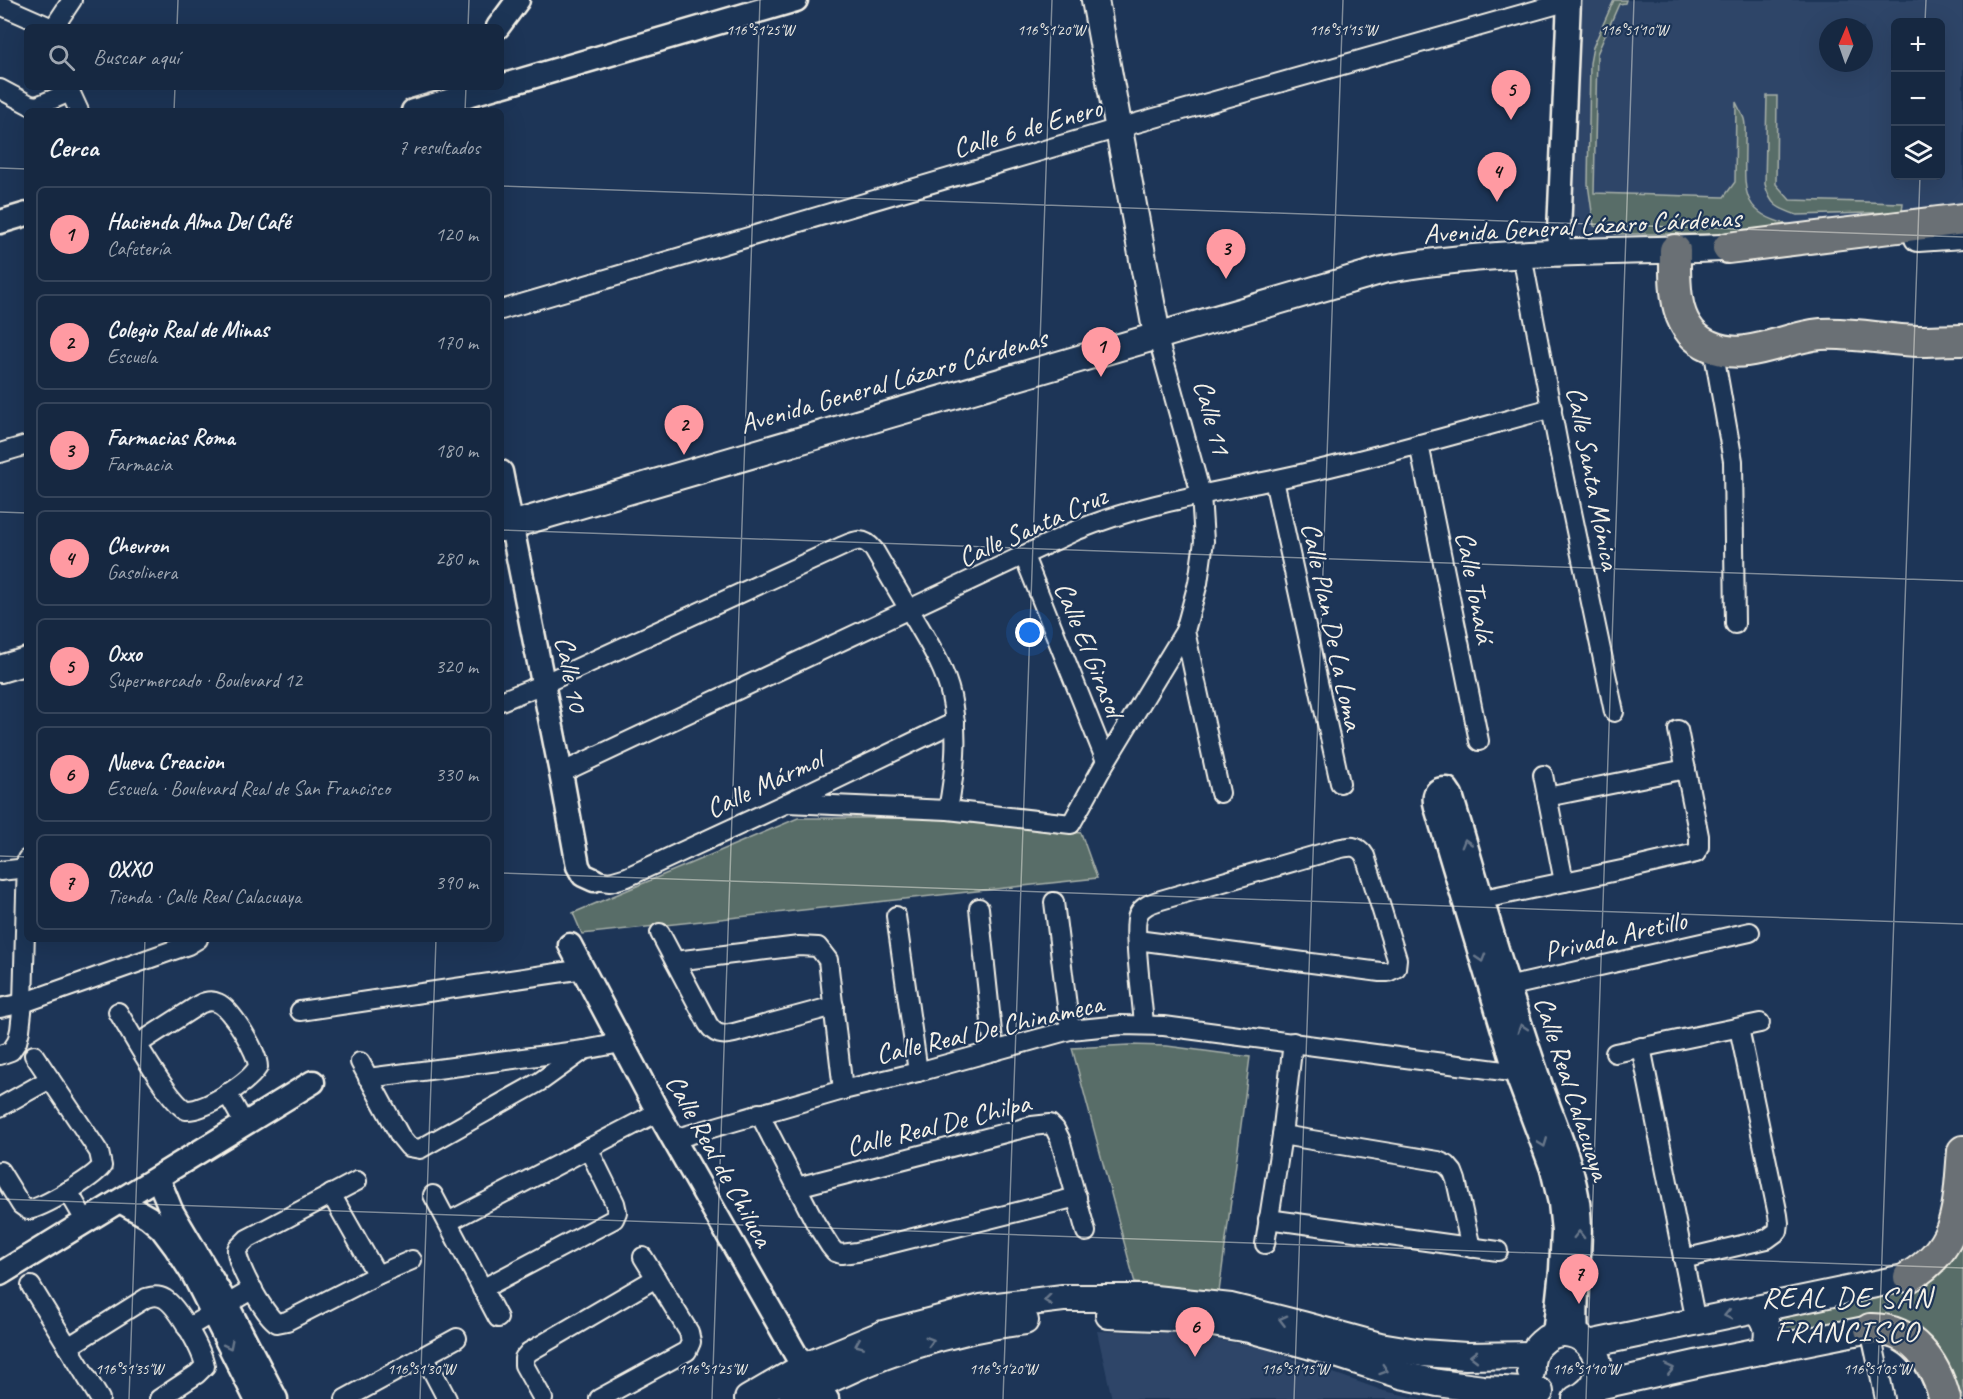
<!DOCTYPE html>
<html lang="es">
<meta charset="utf-8">
<style>
:root{--surface:#162841;--page:#23344c;--text:#f1f3f6;--muted:#9ea6b1;--line:#35445a;--accent:#ff9aa2}
body{margin:0;font-family:Caveat,sans-serif;background:var(--page);color:var(--text)}
.controls{position:absolute;right:18px;top:18px;display:grid;overflow:hidden;border-radius:9px;box-shadow:0 6px 24px #0002}
.controls button{width:54px;height:54px;display:grid;place-items:center;padding:0;border:0;border-bottom:2px solid var(--line);background:var(--surface);color:var(--text);font:30px sans-serif}
.compass{position:absolute;left:1819px;top:18px;width:54px;height:54px;border-radius:50%;background:var(--surface);box-shadow:0 6px 24px #0002;rotate:2deg}
.you{position:absolute;left:1030px;top:633px;width:21px;height:21px;margin:-15px;border:4px solid #fff;border-radius:50%;background:#1a73e8;box-shadow:0 0 0 9px #1a73e833}
.badge{display:grid;place-items:center;width:39px;height:39px;border-radius:50%;background:var(--accent);color:#111;font-size:20px;font-weight:700}
.pin{position:absolute;translate:-50% -50px;filter:drop-shadow(0 2px 3px #0008)}
.pin::after{content:'';position:absolute;top:32px;width:21px;height:18px;background:inherit;clip-path:polygon(0 0,100% 0,50% 100%)}
.list{margin:0;padding:0;list-style:none}
h2{display:flex;justify-content:space-between;align-items:center;height:78px;margin:0;padding:0 24px;font-size:26px}
h2 small{font-size:20px;font-weight:400;color:var(--muted)}
.list li{display:grid;grid-template-columns:39px 1fr auto;gap:18px;align-items:center;box-sizing:border-box;height:96px;margin:0 12px 12px;padding:0 12px;border:2px solid var(--line);border-radius:9px}
.list b{display:block;font-size:22px;white-space:nowrap}
.list p{margin:0;font-size:20px;white-space:nowrap;color:var(--muted)}
.list em{font-size:20px;font-style:normal;color:var(--muted)}
.icon{flex:none;width:33px;height:33px;fill:none;stroke:currentColor;stroke-width:2;stroke-linecap:round;stroke-linejoin:round}
.map{position:relative;flex:none;width:1963px;height:1399px;overflow:hidden}
.search{position:absolute;background:var(--surface);box-shadow:0 6px 24px #0002;left:24px;top:24px;width:480px;height:66px;display:flex;align-items:center;gap:15px;box-sizing:border-box;padding:0 21px;border-radius:9px;color:var(--muted);font-size:22px}
.panel{position:absolute;background:var(--surface);box-shadow:0 6px 24px #0002;left:24px;top:108px;width:480px;height:834px;border-radius:9px}
.map>svg:first-child{display:block}
</style>
<div class="map">
<svg width="1963" height="1399" viewBox="0 0 1963 1399">
<rect width="100%" height="100%" fill="#1d3557"/>
<filter id="ink" filterUnits="userSpaceOnUse"><feTurbulence type="fractalNoise" baseFrequency=".0167" numOctaves="2"/><feDisplacementMap in="SourceGraphic" scale="12" xChannelSelector="R" yChannelSelector="G"/><feConvolveMatrix kernelMatrix="1 2 1 2 8 2 1 2 1" color-interpolation-filters="sRGB"/></filter>
<g filter="url(#ink)">
<g fill="#2e4568" fill-rule="evenodd">
<path d="M1563,0H1963V233L1553,264ZM1896,22H1940V176H1896ZM1828,27H1864V63H1828Z"/>
<path d="M1097,1331L1175,1333L1260,1347L1384,1391L1422,1399H1112Z"/>
</g>
<g fill="#596d68" stroke="#a6afa8" stroke-width="1.5">
<path d="M1614,0H1626L1625,3L1619,4L1597,54L1594,193L1724,197L1735,182L1736,102C1738,107 1742,113 1744,119C1746,126 1745,135 1745,143C1745,188 1738,214 1791,225L1725,234H1615L1594,226L1588,184L1590,63L1593,47Z"/>
<path d="M1767,96H1777L1776,184L1790,200L1903,203L1902,212L1797,215C1777,208 1770,205 1765,184Z"/>
<path d="M798,818H939L1081,833L1097,878L582,934L573,913Z"/>
<path d="M1129,1045L1167,1046L1250,1057L1219,1292L1135,1283L1072,1048Z"/>
<path d="M1963,1235V1399H1951L1930,1343L1783,1337L1782,1323L1777,1315L1930,1281C1949,1268 1957,1257 1963,1235Z"/>
</g>
<g fill="none" stroke-linecap="round" stroke-linejoin="round">
<defs>
<g id="minor">
<path d="M0,5L50,27"/>
<path d="M54,27L72,0"/>
<path d="M68,87L79,111"/>
<path d="M0,89L30,105L37,106L70,92"/>
<path d="M1522,255L1559,450L1614,712"/>
<path d="M501,310L1119,128L1569,1"/>
<path d="M1713,348L1733,461L1735,624"/>
<path d="M1419,444L1479,741"/>
<path d="M0,453L27,445"/>
<path d="M1274,480L1340,783"/>
<path d="M1024,556L1106,761"/>
<path d="M1185,631L1220,793"/>
<path d="M501,701L543,684L843,546C857,540 864,537 874,550C888,574 902,598 916,621C930,645 945,669 951,696C959,734 955,772 948,810"/>
<path d="M561,773L1075,531C1138,505 1206,494 1273,480C1367,460 1459,433 1552,408"/>
<path d="M1543,775L1564,882"/>
<path d="M1547,797L1686,769"/>
<path d="M787,803L948,810L1071,824L1106,761L1185,631L1198,583L1204,541L1201,494L1157,335"/>
<path d="M0,871L27,868"/>
<path d="M594,880L610,882L627,877L787,803L955,722"/>
<path d="M1054,902L1070,1030"/>
<path d="M1469,902L1636,867L1696,853L1699,847V836L1678,730"/>
<path d="M979,908L994,1051"/>
<path d="M896,916L918,1072"/>
<path d="M660,933L708,1024C715,1035 722,1036 734,1033L834,1006"/>
<path d="M1137,940L1380,972H1388L1396,968L1397,959L1365,856C1358,844 1349,846 1337,849L1161,900C1151,903 1142,906 1138,915C1132,928 1143,1006 1144,1025"/>
<path d="M675,961L799,946L818,947L828,960L843,1090"/>
<path d="M1498,989L1750,932"/>
<path d="M0,1008L23,1003L188,945L198,939"/>
<path d="M300,1011L584,969"/>
<path d="M118,1012C131,1033 168,1101 186,1110C205,1111 248,1083 258,1067C258,1053 232,1009 218,1003C212,1000 206,1001 200,1004L138,1044"/>
<path d="M1641,1047L1696,1322"/>
<path d="M1615,1053L1760,1023"/>
<path d="M0,1055L11,1051L17,1042L20,1030L23,1003L27,859"/>
<path d="M360,1062L400,1136L409,1147L420,1149L541,1081L584,1050"/>
<path d="M368,1078L584,1050L621,1043"/>
<path d="M227,1093L245,1125"/>
<path d="M0,1107L50,1079"/>
<path d="M759,1113L816,1224L830,1246L835,1252L841,1254L857,1252L1077,1197"/>
<path d="M1282,1135L1438,1161L1447,1165L1453,1172L1456,1180L1471,1248"/>
<path d="M674,1139L843,1090L918,1072L1070,1030L1121,1025L1164,1026L1526,1074"/>
<path d="M0,1171L21,1205L28,1210C44,1207 92,1179 102,1166L99,1152L34,1055"/>
<path d="M357,1181L247,1239L237,1249C235,1263 265,1316 277,1323L287,1321L377,1275L412,1260"/>
<path d="M797,1187L1032,1126L1050,1124L1055,1129L1060,1139L1086,1232"/>
<path d="M68,1191L86,1222"/>
<path d="M331,1194L377,1275"/>
<path d="M433,1195L498,1318"/>
<path d="M1268,1219L1498,1251"/>
<path d="M448,1222L658,1112"/>
<path d="M1265,1244L1282,1135L1293,1042"/>
<path d="M1683,1259L1767,1239L1778,1231L1779,1223L1778,1215L1739,1028"/>
<path d="M31,1286L100,1399"/>
<path d="M482,1289L614,1219L617,1212L615,1203L588,1148"/>
<path d="M187,1328L253,1289"/>
<path d="M1870,1329L1885,1399"/>
<path d="M68,1347L146,1298C153,1296 158,1295 165,1299C178,1307 202,1350 205,1366L197,1374L159,1399"/>
<path d="M425,1357L447,1399"/>
<path d="M345,1399L457,1338"/>
<path d="M543,1399L524,1365V1358L529,1352L656,1278"/>
<path d="M599,1399L687,1351L691,1342L689,1332L643,1257"/>
</g>
<g id="tertiary">
<path d="M498,27L518,0"/>
<path d="M501,86L796,0"/>
<path d="M413,111L496,87"/>
<path d="M0,222L27,214"/>
<path d="M1558,254L1569,0"/>
<path d="M501,472L561,773L578,866L583,875L594,880"/>
<path d="M570,945L658,1112L803,1367L827,1399"/>
<path d="M158,1178L171,1210L226,1303L276,1399"/>
<path d="M120,1201L148,1217L161,1228L176,1248L194,1276L256,1399"/>
<path d="M0,1274L313,1082"/>
<path d="M1554,1335L1561,1270L1563,1231L1560,1203L1552,1169L1516,1073L1436,807C1433,797 1434,788 1447,789L1451,795C1479,888 1505,982 1537,1074C1550,1114 1569,1152 1577,1195C1585,1241 1573,1289 1577,1336"/>
</g>
<g id="secondary">
<path d="M1095,0L1157,335"/>
<path d="M1918,238L1963,235"/>
<path d="M501,528L1383,270C1503,248 1626,253 1747,247"/>
<path d="M0,669L27,661"/>
<path d="M1756,1309C1769,1322 1771,1335 1763,1351"/>
<path d="M1109,1315L1181,1318L1249,1329L1308,1345L1401,1375L1438,1383L1483,1389L1540,1392"/>
<path d="M1589,1344L1909,1277"/>
<path d="M1531,1372C1530,1361 1532,1351 1541,1343C1578,1308 1628,1375 1576,1399"/>
<path d="M1593,1387L1705,1362L1870,1329"/>
<path d="M748,1399L803,1367L883,1334L981,1308L1063,1298H1145L1231,1307L1303,1325L1380,1346L1422,1353L1466,1356L1532,1355"/>
<path d="M792,1399C864,1359 942,1331 1025,1321"/>
</g>
<g id="trunk">
<path d="M1728,248L1963,219"/>
<path d="M1675,250C1675,285 1672,330 1710,346C1722,351 1733,353 1746,351C1772,348 1795,336 1821,334C1854,332 1885,340 1917,341C1932,341 1948,340 1963,340"/>
<path d="M1909,1277C1961,1246 1958,1205 1963,1151"/>
<path d="M1870,1329C1912,1328 1935,1362 1945,1399"/>
</g>
</defs>
<use href="#minor" stroke="#f4f1e8" stroke-width="22"/>
<use href="#tertiary" stroke="#f4f1e8" stroke-width="27"/>
<use href="#secondary" stroke="#f4f1e8" stroke-width="30"/>
<use href="#trunk" stroke="#f4f1e8" stroke-width="34"/>
<use href="#minor" stroke="#1d3557" stroke-width="18"/>
<use href="#tertiary" stroke="#1d3557" stroke-width="22"/>
<use href="#secondary" stroke="#1d3557" stroke-width="26"/>
<use href="#trunk" stroke="#6b7074" stroke-width="30"/>
</g>
<defs><path id="oneway-chevron" d="M-2-3.5L2.5 0L-2 3.5" fill="none" stroke-width="1.6" stroke-linecap="round" stroke-linejoin="round" transform="scale(1.5)"/></defs>
<g stroke="#68778a">
<use href="#oneway-chevron" transform="translate(1466 843) rotate(-106)"/>
<use href="#oneway-chevron" transform="translate(1481 958) rotate(73)"/>
<use href="#oneway-chevron" transform="translate(1522 1028) rotate(-108)"/>
<use href="#oneway-chevron" transform="translate(1543 1143) rotate(69)"/>
<use href="#oneway-chevron" transform="translate(1579 1235) rotate(-89)"/>
<use href="#oneway-chevron" transform="translate(1048 1300) rotate(173)"/>
<use href="#oneway-chevron" transform="translate(1728 1315) rotate(168)"/>
<use href="#oneway-chevron" transform="translate(1283 1320) rotate(-166)"/>
<use href="#oneway-chevron" transform="translate(930 1341) rotate(-16)"/>
<use href="#oneway-chevron" transform="translate(859 1344) rotate(157)"/>
<use href="#oneway-chevron" transform="translate(229 1345) rotate(63)"/>
<use href="#oneway-chevron" transform="translate(1474 1356) rotate(180)"/>
<use href="#oneway-chevron" transform="translate(1670 1369) rotate(-13)"/>
<use href="#oneway-chevron" transform="translate(1384 1370) rotate(18)"/>
</g>
</g>
<path fill="none" stroke="#f4f1e8" stroke-width="1.5" stroke-opacity="0.45" d="M1925,22L1926,0M177,27L178,0M468,27L469,0M174,111L175,87M465,111L466,87M0,168L27,169M501,186L1963,237M0,512L27,513M501,530L1963,581M0,856L27,857M501,873L1963,924M0,1199L1963,1268M129,1399L145,939M420,1399L436,939M712,1399L760,0M1003,1399L1052,0M1294,1399L1343,0M1586,1399L1634,0M1877,1399L1920,176"/>
<g text-anchor="middle" stroke-width="4.5" stroke-linejoin="round" paint-order="stroke">
<g font-size="28" fill="#f4f1e8" stroke="#1d3557">
<text transform="translate(1027 127) rotate(-16)" y="10">Calle 6 de Enero</text>
<text transform="translate(1582 225) rotate(-3)" y="10">Avenida General Lázaro Cárdenas</text>
<text transform="translate(893 380) rotate(-16)" y="10">Avenida General Lázaro Cárdenas</text>
<text transform="translate(1213 417) rotate(75)" y="10">Calle 11</text>
<text transform="translate(1594 478) rotate(79)" y="10">Calle Santa Mónica</text>
<text transform="translate(1032 526) rotate(-24)" y="10">Calle Santa Cruz</text>
<text transform="translate(1476 587) rotate(79)" y="10">Calle Tonalá</text>
<text transform="translate(1333 626) rotate(78)" y="10">Calle Plan De La Loma</text>
<text transform="translate(1090 649) rotate(68)" y="10">Calle El Girasol</text>
<text transform="translate(572 674) rotate(79)" y="10">Calle 10</text>
<text transform="translate(764 783) rotate(-25)" y="10">Calle Mármol</text>
<text transform="translate(1615 935) rotate(-13)" y="10">Privada Aretillo</text>
<text transform="translate(989 1028) rotate(-13)" y="10">Calle Real De Chinameca</text>
<text transform="translate(1573 1088) rotate(72)" y="10">Calle Real Calacuaya</text>
<text transform="translate(938 1124) rotate(-14)" y="10">Calle Real De Chilpa</text>
<text transform="translate(720 1160) rotate(61)" y="10">Calle Real de Chiluca</text>
</g>
<g font-size="30" letter-spacing="1.5" fill="#f4f1e8" stroke="#1d3557">
<text x="1847" y="1307">REAL DE SAN<tspan x="1847" dy="34">FRANCISCO</tspan></text>
</g>
</g>
<g font-size="15" text-anchor="middle" fill="#f4f1e8" stroke="#1d3557" stroke-width="4.5" stroke-linejoin="round" paint-order="stroke">
<text x="760" y="35">116°51'25"W</text>
<text x="1051" y="35">116°51'20"W</text>
<text x="1343" y="35">116°51'15"W</text>
<text x="1634" y="35">116°51'10"W</text>
<text x="129" y="1374">116°51'35"W</text>
<text x="421" y="1374">116°51'30"W</text>
<text x="712" y="1374">116°51'25"W</text>
<text x="1003" y="1374">116°51'20"W</text>
<text x="1295" y="1374">116°51'15"W</text>
<text x="1586" y="1374">116°51'10"W</text>
<text x="1877" y="1374">116°51'05"W</text>
</g>
</svg>
<div class="controls">
<button>+</button>
<button>−</button>
<button><svg class="icon" aria-label="layers" viewBox="0 0 24 24"><path d="M12 4l9 5-9 5-9-5zM3 14l9 5 9-5"/></svg></button>
</div>
<svg class="compass" viewBox="-18 -18 36 36"><path d="M0-13l5 13h-10z" fill="#e53935"/><path d="M0 13l5-13h-10z" fill="#9ea6b1"/></svg>
<div class="you"></div>
<div class="pin badge" style="left:1101px;top:377px">1</div>
<div class="pin badge" style="left:684px;top:455px">2</div>
<div class="pin badge" style="left:1226px;top:279px">3</div>
<div class="pin badge" style="left:1497px;top:202px">4</div>
<div class="pin badge" style="left:1511px;top:120px">5</div>
<div class="pin badge" style="left:1195px;top:1357px">6</div>
<div class="pin badge" style="left:1579px;top:1304px">7</div>
<div class="search"><svg class="icon" aria-label="search" viewBox="0 0 24 24"><circle cx="10" cy="10" r="6"/><path d="M15 15l6 6"/></svg>Buscar aquí</div>
<section class="panel">
<h2>Cerca<small>7 resultados</small></h2>
<ul class="list">
<li><span class="badge">1</span><div><b>Hacienda Alma Del Café</b><p>Cafetería</p></div><em>120 m</em></li>
<li><span class="badge">2</span><div><b>Colegio Real de Minas</b><p>Escuela</p></div><em>170 m</em></li>
<li><span class="badge">3</span><div><b>Farmacias Roma</b><p>Farmacia</p></div><em>180 m</em></li>
<li><span class="badge">4</span><div><b>Chevron</b><p>Gasolinera</p></div><em>280 m</em></li>
<li><span class="badge">5</span><div><b>Oxxo</b><p>Supermercado · Boulevard 12</p></div><em>320 m</em></li>
<li><span class="badge">6</span><div><b>Nueva Creacion</b><p>Escuela · Boulevard Real de San Francisco</p></div><em>330 m</em></li>
<li><span class="badge">7</span><div><b>OXXO</b><p>Tienda · Calle Real Calacuaya</p></div><em>390 m</em></li>
</ul>
</section>
</div>
